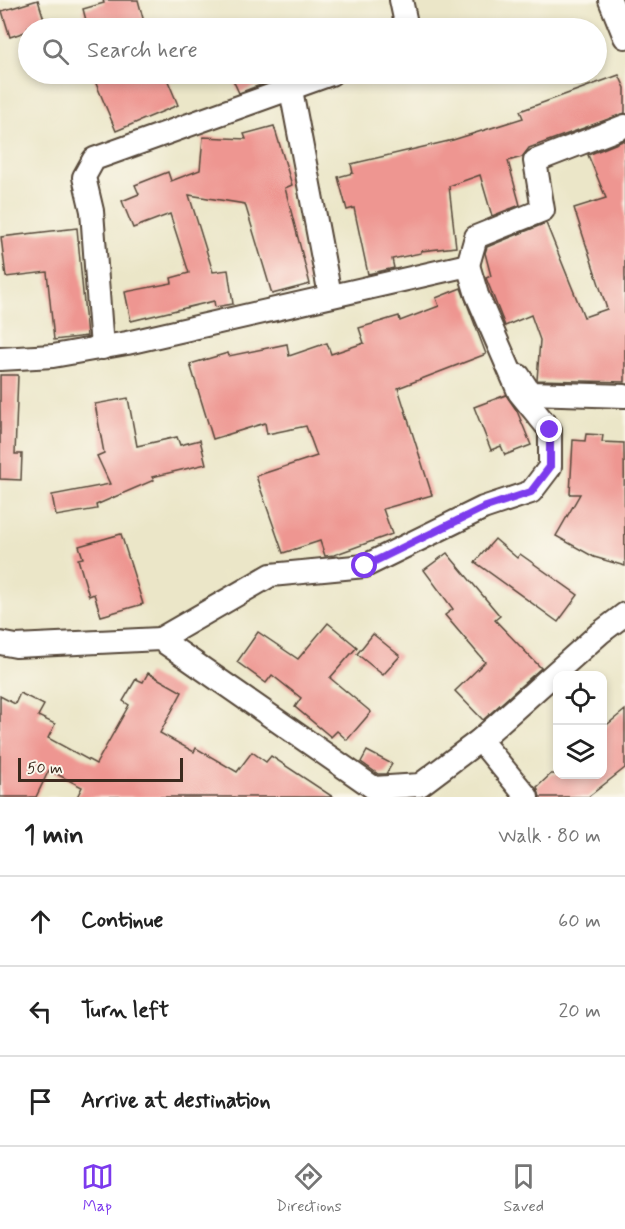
<!DOCTYPE html>
<meta charset="utf-8">
<style>
:root{--surface:#fff;--page:#f6f6f6;--text:#222;--muted:#767676;--line:#e0e0e0;--accent:#7c3aed}
body{margin:0;font-family:Mynerve,sans-serif;background:var(--page);color:var(--text)}
.controls{position:absolute;right:18px;bottom:18px;display:grid;overflow:hidden;border-radius:12px;box-shadow:0 3px 9px #0003}
.controls button{width:54px;height:54px;display:grid;place-items:center;padding:0;border:0;border-bottom:2px solid var(--line);background:var(--surface);color:var(--text);font:30px sans-serif}
.scale{position:absolute;left:18px;bottom:15px;width:165px;box-sizing:border-box;padding-left:6px;border:3px solid #3b2a1e;border-top:0;font-size:16px;line-height:21px;white-space:nowrap;color:#3b2a1e;-webkit-text-stroke:4px #fbf7ec;paint-order:stroke}
.stop{position:absolute;width:18px;height:18px;margin:-14px;border:4px solid #7c3aed;border-radius:50%;background:#fff}
.stop.end{background:#7c3aed;border-color:#fff;box-shadow:0 2px 6px #0008}
.list{margin:0;padding:0;list-style:none}
h2{display:flex;justify-content:space-between;align-items:center;height:78px;margin:0;padding:0 24px;font-size:26px}
h2 small{font-size:20px;font-weight:400;color:var(--muted)}
.list li{display:grid;grid-template-columns:39px 1fr auto;gap:18px;align-items:center;box-sizing:border-box;height:90px;padding:0 24px;border-top:2px solid var(--line)}
.list b{display:block;font-size:22px;white-space:nowrap}
.list em{font-size:20px;font-style:normal;color:var(--muted)}
.icon{flex:none;width:33px;height:33px;fill:none;stroke:currentColor;stroke-width:2;stroke-linecap:round;stroke-linejoin:round}
.map{position:relative;flex:none;width:625px;height:797px;overflow:hidden}
.search{position:absolute;background:var(--surface);box-shadow:0 3px 9px #0003;left:18px;right:18px;top:18px;height:66px;display:flex;align-items:center;gap:15px;box-sizing:border-box;padding:0 21px;border-radius:33px;color:var(--muted);font-size:22px}
.sheet{height:348px;background:var(--surface)}
nav{display:flex;justify-content:space-around;align-items:center;box-sizing:border-box;height:84px;border-top:2px solid var(--line);background:var(--surface);font-size:16px;color:var(--muted)}
nav a{display:grid;justify-items:center;gap:3px}
nav .on{color:var(--accent)}
.map>svg:first-child{display:block}
</style>
<div class="map">
<svg width="625" height="797" viewBox="0 0 625 797">
<rect width="100%" height="100%" fill="#fbf7ec"/>
<filter id="ink" filterUnits="userSpaceOnUse"><feTurbulence type="fractalNoise" baseFrequency=".0167" numOctaves="2"/><feDisplacementMap in="SourceGraphic" scale="12" xChannelSelector="R" yChannelSelector="G"/><feConvolveMatrix kernelMatrix="1 2 1 2 8 2 1 2 1" color-interpolation-filters="sRGB"/></filter>
<filter id="wash" filterUnits="userSpaceOnUse"><feTurbulence type="fractalNoise" baseFrequency=".008" numOctaves="4" result="noise"/><feDisplacementMap in="SourceGraphic" scale="24" xChannelSelector="R" yChannelSelector="G"/><feGaussianBlur stdDeviation="1.35" result="paint"/><feColorMatrix in="noise" values="0 0 0 0 0 0 0 0 0 0 0 0 0 0 0 0 0 1.4 0 .05"/><feComposite in="paint" operator="in"/></filter>
<g filter="url(#wash)">
<rect width="100%" height="100%" fill="#ebe6c8"/>
<g id="blocks">
<g fill="#ee9691">
<path d="M38,0L46,26L28,28V31L10,37L2,11Z"/>
<path d="M103,0H138L144,22L139,23L140,28H88L83,9L104,3Z"/>
<path d="M92,74H165L178,105L116,131Z"/>
<path d="M248,74H289L239,93L233,80Z"/>
<path d="M619,75L625,88V113L529,148L522,157L508,161L520,205L492,216L480,175L449,186L456,247L421,251V253L392,259L394,268L368,274L354,208L347,210L338,177L353,173L351,164L453,140L523,118L520,111Z"/>
<path d="M274,126L292,185L285,188L310,284L272,294L245,204L189,195L213,272L228,270L233,304L215,307L214,301L131,321L125,292L172,283L171,278L189,273L170,214L133,228L122,201L139,194L135,185L168,172L171,181L200,170L203,137L246,139L244,134Z"/>
<path d="M625,140V382L537,380L540,340L531,315L505,326L486,278L491,276L485,253L487,247L546,223L584,317L607,309L574,208L606,198L588,155Z"/>
<path d="M77,228L87,336L54,340L47,272L6,277L1,237Z"/>
<path d="M461,288L486,354L398,388L432,495L383,509L392,534L334,555L325,556L320,541L283,553L256,476L317,456L306,426L267,434L265,423L213,439L190,364L228,353L229,356L287,344L289,356L327,343L331,354L364,343L359,328L399,316L400,321L439,306L436,298Z"/>
<path d="M0,375H18L15,454H22L21,480L0,479Z"/>
<path d="M506,395L517,411L531,445L505,455L501,446L491,450L474,407Z"/>
<path d="M128,398L137,446L177,437L180,445L200,440L206,464L152,477L154,480L96,505L97,509L56,516L52,495L110,484L97,456L104,453L95,404Z"/>
<path d="M586,434L603,435L602,442L624,443L625,566L594,557L556,536L580,494H570L573,440L585,441Z"/>
<path d="M121,534L143,604L101,616L94,594L89,596L78,559L83,558L79,546Z"/>
<path d="M495,539L517,558L520,554L578,595L558,622L475,562Z"/>
<path d="M447,553L500,616L495,620L541,668L483,720L455,691L485,662L445,615L453,609L424,570Z"/>
<path d="M328,623L357,647L330,678L371,712L347,740L337,731L331,737L295,707L301,698L272,675L266,683L237,662L258,632L298,659Z"/>
<path d="M373,634L400,656L383,675L357,654Z"/>
<path d="M148,673L182,692L160,733L194,752L196,748L237,772L252,752L266,762L271,756L333,797H77L82,787L49,770L36,797H0V696L15,704L20,693L44,705L38,716L55,724L48,738L96,764L129,705L123,701L136,679L143,682Z"/>
<path d="M625,710V768L588,797H540L537,787L551,774H603V728Z"/>
<path d="M367,751L392,764L386,774H378L361,762Z"/>
</g>
</g>
</g>
<g filter="url(#ink)">
<use href="#blocks" fill-opacity="0" stroke="#554638" stroke-width="1.5"/>
<g fill="none" stroke-linecap="round" stroke-linejoin="round">
<defs>
<g id="minor">
<path d="M401,0L407,28"/>
<path d="M610,0L625,37"/>
<path d="M291,90L330,295"/>
<path d="M468,265L476,237L543,210L535,161L625,126"/>
<path d="M102,348L92,211L84,177L94,159L331,74"/>
<path d="M0,359L53,356L127,343L468,265L477,295L519,392L550,430V467L531,492L483,508L365,566L271,575L160,639"/>
<path d="M519,376L530,393L625,396"/>
<path d="M0,643L16,646L160,639L374,788L420,785L480,740L600,633L625,614"/>
<path d="M480,740L527,797"/>
</g>
</defs>
<use href="#minor" stroke="#554638" stroke-width="26"/>
<use href="#minor" stroke="#fff" stroke-width="22"/>
</g>
</g>
<g fill="none" stroke-linecap="round" stroke-linejoin="round" filter="url(#ink)">
<path stroke="#7c3aed" stroke-width="8" d="M365,566L483,508L531,492L550,467V430"/>
</g>
</svg>
<div class="controls">
<button><svg class="icon" aria-label="locate" viewBox="0 0 24 24"><circle cx="12" cy="12" r="6"/><path d="M12 2v4M12 18v4M2 12h4M18 12h4"/></svg></button>
<button><svg class="icon" aria-label="layers" viewBox="0 0 24 24"><path d="M12 4l9 5-9 5-9-5zM3 14l9 5 9-5"/></svg></button>
</div>
<div class="scale">50 m</div>
<div class="stop" style="left:365px;top:566px"></div>
<div class="stop end" style="left:550px;top:430px"></div>
<div class="search"><svg class="icon" aria-label="search" viewBox="0 0 24 24"><circle cx="10" cy="10" r="6"/><path d="M15 15l6 6"/></svg>Search here</div>
</div>
<section class="sheet">
<h2>1 min<small>Walk · 80 m</small></h2>
<ul class="list">
<li><svg class="icon" aria-label="ahead" viewBox="0 0 24 24"><path d="M12 20V5M6 11l6-6 6 6"/></svg><div><b>Continue</b></div><em>60 m</em></li>
<li><svg class="icon" aria-label="left" viewBox="0 0 24 24"><path d="M17 20v-9H6M10 6l-5 5 5 5"/></svg><div><b>Turn left</b></div><em>20 m</em></li>
<li><svg class="icon" aria-label="arrive" viewBox="0 0 24 24"><path d="M6 21V4h12l-3 4 3 4H6"/></svg><div><b>Arrive at destination</b></div></li>
</ul>
</section>
<nav>
<a class="on"><svg class="icon" aria-label="map" viewBox="0 0 24 24"><path d="M3 6l6-2 6 2 6-2v14l-6 2-6-2-6 2zM9 4v14M15 6v14"/></svg>Map</a>
<a><svg class="icon" aria-label="directions" viewBox="0 0 24 24"><path d="M12 3l9 9-9 9-9-9zM9 14v-3h6M13 9l2 2-2 2"/></svg>Directions</a>
<a><svg class="icon" aria-label="saved" viewBox="0 0 24 24"><path d="M7 4h10v16l-5-4-5 4z"/></svg>Saved</a>
</nav>
